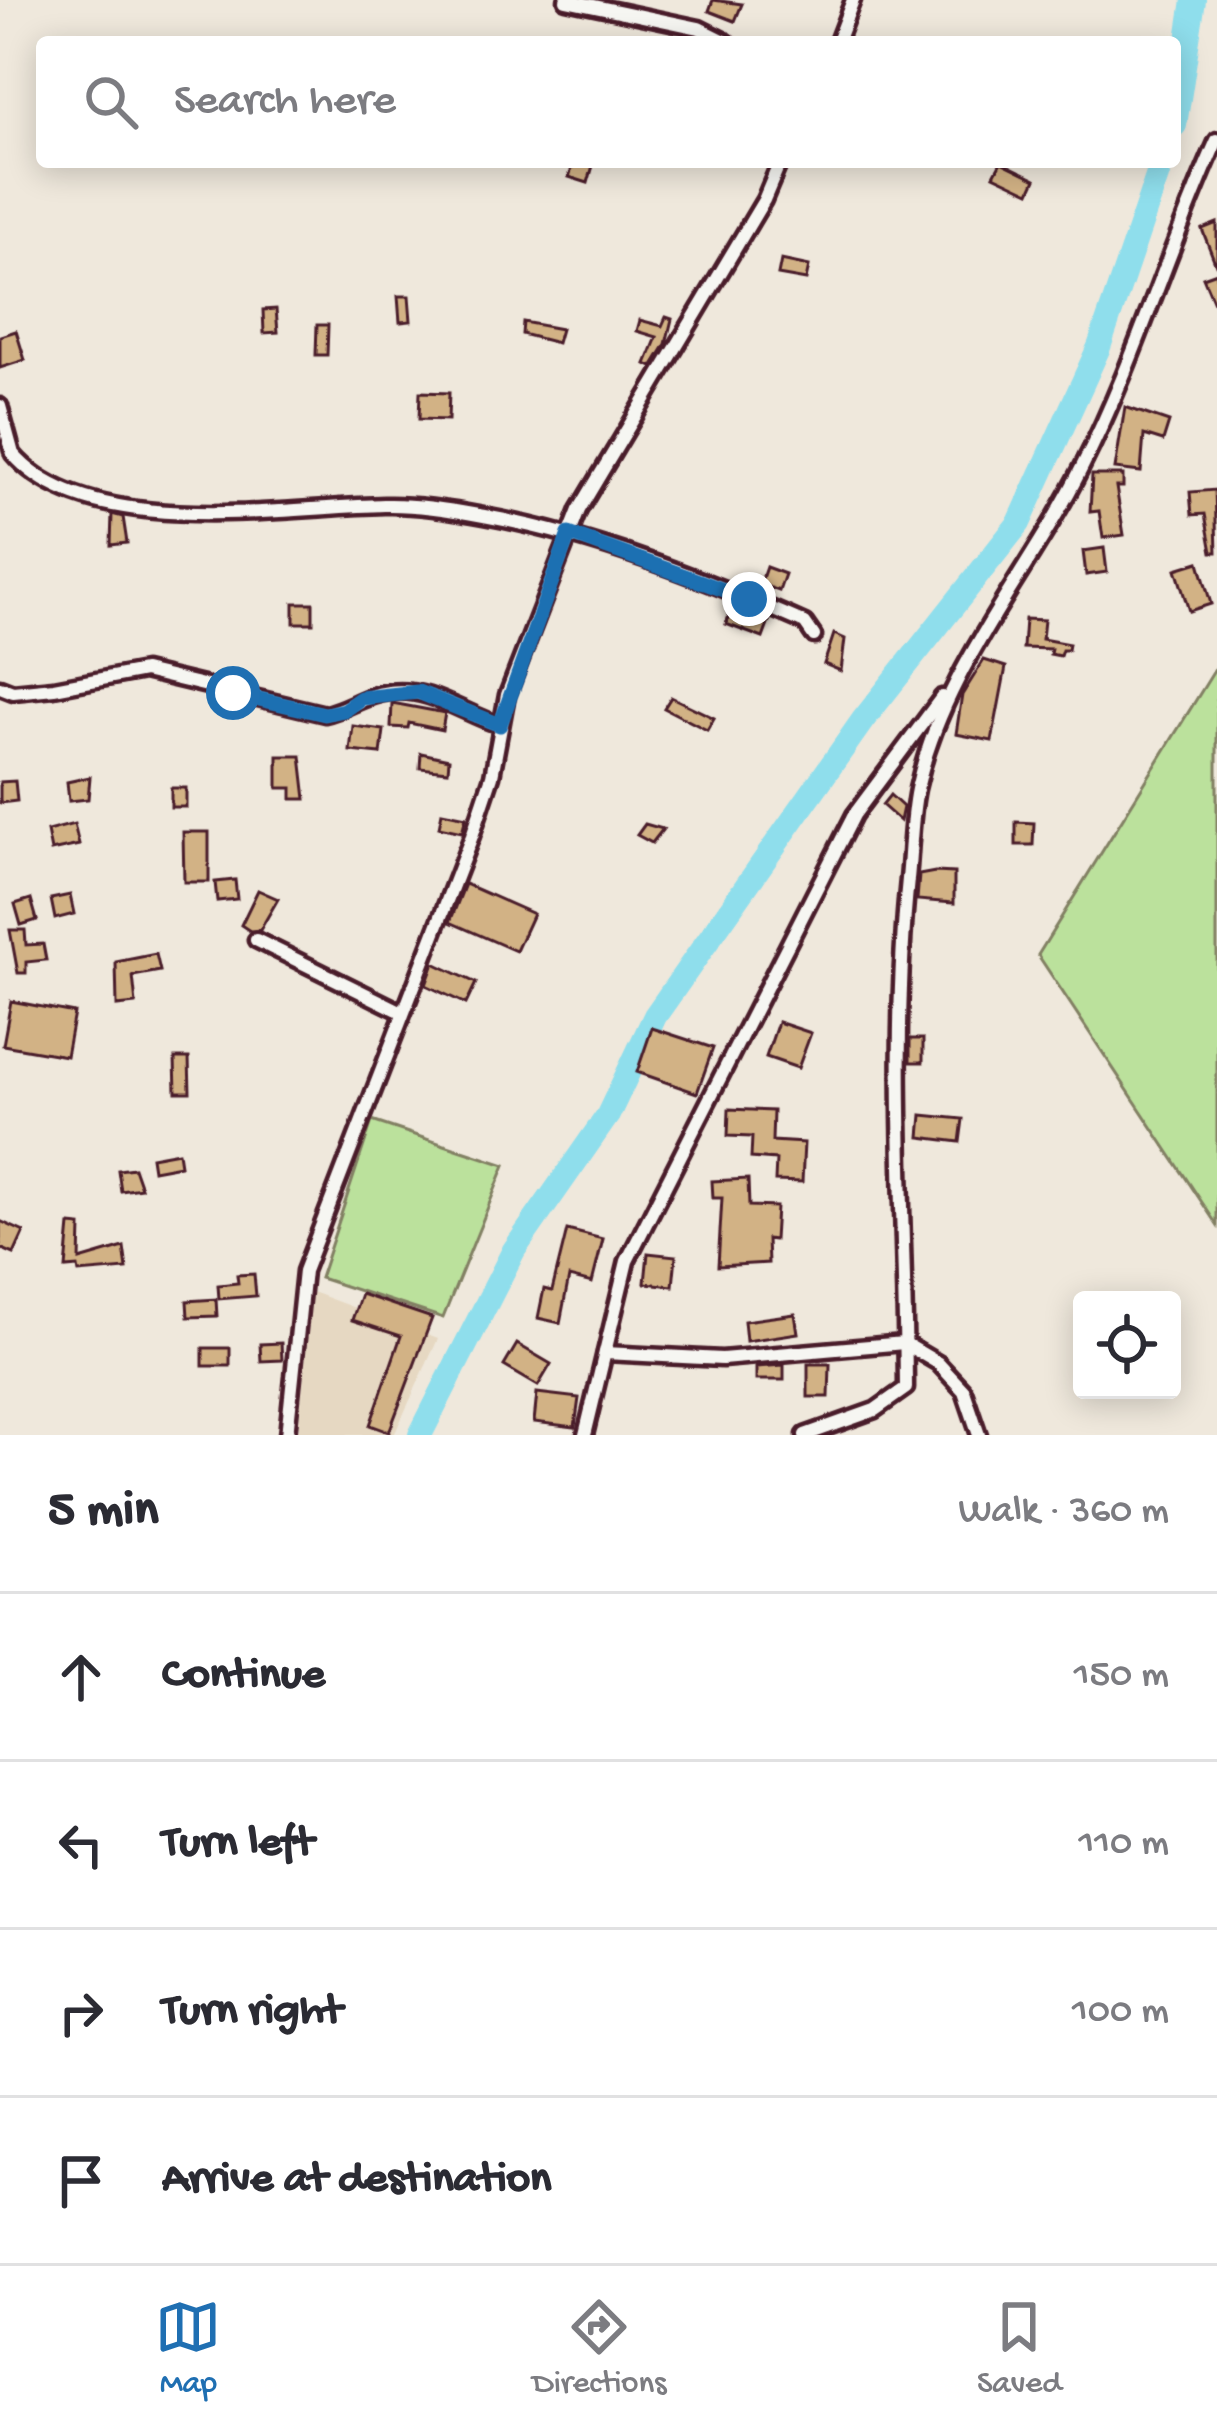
<!DOCTYPE html>
<meta charset="utf-8">
<style>
:root{--surface:#fff;--page:#f2f2f3;--text:#2b2b33;--muted:#7c7c81;--line:#e1e1e2;--accent:#1f6fb2}
body{margin:0;font-family:"Gochi Hand",sans-serif;background:var(--page);color:var(--text)}
.controls{position:absolute;right:36px;bottom:36px;display:grid;overflow:hidden;border-radius:12px;box-shadow:0 6px 30px #0003}
.controls button{width:108px;height:108px;display:grid;place-items:center;padding:0;border:0;border-bottom:3px solid var(--line);background:var(--surface);color:var(--text);font:60px sans-serif}
.stop{position:absolute;width:36px;height:36px;margin:-27px;border:9px solid #1f6fb2;border-radius:50%;background:#fff}
.stop.end{background:#1f6fb2;border-color:#fff;box-shadow:0 3px 12px #0008}
.list{margin:0;padding:0;list-style:none}
h2{display:flex;justify-content:space-between;align-items:center;height:156px;margin:0;padding:0 48px;font-size:51px}
h2 small{font-size:39px;font-weight:400;color:var(--muted)}
.list li{display:grid;grid-template-columns:78px 1fr auto;gap:36px;align-items:center;box-sizing:border-box;height:168px;padding:0 48px;border-top:3px solid var(--line)}
.list b{display:block;font-size:45px;white-space:nowrap}
.list em{font-size:39px;font-style:normal;color:var(--muted)}
.icon{flex:none;width:66px;height:66px;fill:none;stroke:currentColor;stroke-width:2;stroke-linecap:round;stroke-linejoin:round}
.map{position:relative;flex:none;width:1217px;height:1435px;overflow:hidden}
.search{position:absolute;background:var(--surface);box-shadow:0 6px 30px #0003;left:36px;right:36px;top:36px;height:132px;display:flex;align-items:center;gap:30px;box-sizing:border-box;padding:0 42px;border-radius:12px;color:var(--muted);font-size:45px}
.sheet{height:828px;background:var(--surface)}
nav{display:flex;justify-content:space-around;align-items:center;box-sizing:border-box;height:168px;border-top:3px solid var(--line);background:var(--surface);font-size:33px;color:var(--muted)}
nav a{display:grid;justify-items:center;gap:6px}
nav .on{color:var(--accent)}
.map>svg:first-child{display:block}
</style>
<div class="map">
<svg width="1217" height="1435" viewBox="0 0 1217 1435">
<rect width="100%" height="100%" fill="#efe8dc"/>
<filter id="ink" filterUnits="userSpaceOnUse"><feTurbulence type="fractalNoise" baseFrequency=".00833" numOctaves="2"/><feDisplacementMap in="SourceGraphic" scale="24" xChannelSelector="R" yChannelSelector="G"/><feConvolveMatrix kernelMatrix="1 2 1 2 8 2 1 2 1" color-interpolation-filters="sRGB"/></filter>
<g filter="url(#ink)">
<path fill="#e6d8c2" d="M312,1292L438,1339L394,1435H298Z"/>
<g fill="#bbe19c" stroke="#828064" stroke-width="3">
<path d="M1217,666V1225L1038,955Z"/>
<path d="M372,1121L505,1165L443,1318L320,1278Z"/>
</g>
<g fill="none" stroke-linecap="round" stroke-linejoin="round">
<g stroke="#8fdeec" stroke-width="24">
<path d="M1175,125L1194,0"/>
<path d="M420,1435L514,1250L608,1115L655,1016L863,720L1019,523L1099,347L1162,162"/>
</g>
</g>
<g fill="#d2b285" stroke="#4a1f2b" stroke-width="3">
<path d="M713,0L742,4L735,21L709,11Z"/>
<path d="M574,162H594L588,183L569,177Z"/>
<path d="M1001,162L1036,179L1030,192L994,175Z"/>
<path d="M1217,223V265H1216L1202,229Z"/>
<path d="M781,260L809,266L806,280L778,275Z"/>
<path d="M1217,272V310L1203,277Z"/>
<path d="M398,296H409L411,321L400,322Z"/>
<path d="M276,309L278,332L264,333L263,310Z"/>
<path d="M666,317L672,319L666,344L652,367L646,364L657,337L637,331L640,320L662,326Z"/>
<path d="M523,322L561,329L557,343L522,334Z"/>
<path d="M317,325H328L327,355H316Z"/>
<path d="M16,331L25,360L0,368V336Z"/>
<path d="M420,392L449,393L448,420L419,419Z"/>
<path d="M1125,407L1169,422L1163,441L1144,435L1141,472L1115,469Z"/>
<path d="M1092,475H1123V487H1116L1124,535L1103,538L1099,511L1090,512Z"/>
<path d="M1215,490L1217,552H1212L1205,514L1192,515L1190,492Z"/>
<path d="M112,514L123,517L127,543L111,545Z"/>
<path d="M1104,548L1107,572L1086,575L1083,551Z"/>
<path d="M1199,562L1211,604L1189,611L1176,569Z"/>
<path d="M766,567L785,574L779,591L760,584Z"/>
<rect x="294" y="603" width="19" height="20"/>
<path d="M733,604L770,619L763,638L726,624Z"/>
<path d="M1025,619L1044,620L1042,639L1069,644L1068,650H1062L1060,656L1050,654L1051,649L1023,648Z"/>
<path d="M834,634L845,639L841,671L824,664Z"/>
<path d="M984,660L1006,667L992,741L956,734L962,695Z"/>
<path d="M671,697L714,718L707,730L664,708Z"/>
<path d="M392,703L445,713L442,730L409,723L408,728L391,727Z"/>
<path d="M353,726L384,730L381,754L350,751Z"/>
<path d="M421,753L449,759L448,771L420,768Z"/>
<path d="M278,756H301L306,799H292V788H278Z"/>
<path d="M90,777L88,799L69,801L67,782Z"/>
<path d="M15,781L17,801L0,803V782Z"/>
<rect x="171" y="788" width="15" height="19"/>
<path d="M890,795L903,807L900,821L882,805Z"/>
<path d="M442,812L466,817L462,832L439,827Z"/>
<path d="M1016,822L1034,823L1033,845H1016Z"/>
<path d="M74,824L79,845L51,851L47,831Z"/>
<path d="M645,824L663,829L652,843L637,835Z"/>
<path d="M183,832H209V882H184Z"/>
<path d="M935,872L954,873V903L917,900L919,875Z"/>
<path d="M235,880L237,899L217,901L215,882Z"/>
<path d="M465,884L533,914L516,951L450,922Z"/>
<path d="M258,890L278,899L260,930L250,931L241,925Z"/>
<path d="M70,895L74,914L55,919L51,899Z"/>
<path d="M31,899L37,920L21,925L15,904Z"/>
<path d="M10,930H25L26,945L43,944L46,960L26,962V973H18Z"/>
<path d="M156,954L160,971L133,976L136,1004L117,1006L116,962Z"/>
<path d="M434,963L476,983L466,1004L426,985Z"/>
<path d="M11,1001L74,1013L66,1056L3,1045Z"/>
<path d="M778,1022L811,1033L798,1068L766,1057Z"/>
<path d="M652,1028L713,1048L697,1093L637,1072Z"/>
<rect x="910" y="1039" width="13" height="23"/>
<path d="M175,1058H189L190,1092H176Z"/>
<path d="M729,1109L773,1111L772,1141L804,1143L802,1182L775,1181L776,1160L751,1158L752,1137L728,1136Z"/>
<path d="M922,1115L963,1119L960,1142L920,1137Z"/>
<path d="M178,1152L180,1165L153,1170L151,1157Z"/>
<path d="M134,1168L141,1188L121,1191L118,1170Z"/>
<path d="M748,1179L749,1206L776,1207L774,1240L767,1239L768,1263L718,1266L722,1198H713L712,1181Z"/>
<path d="M0,1221L24,1232L14,1254L0,1248Z"/>
<path d="M70,1225L81,1226L80,1260L124,1247L127,1269L79,1273L78,1267L66,1268Z"/>
<path d="M567,1230L603,1239L592,1283L569,1277L560,1323L538,1318L544,1289L552,1291Z"/>
<path d="M648,1253L676,1256L673,1286L645,1283Z"/>
<path d="M254,1274L256,1296L219,1299L218,1285L238,1283L237,1275Z"/>
<path d="M361,1294L432,1318L389,1432L370,1425L401,1336L352,1320Z"/>
<path d="M216,1299L217,1316L188,1317L187,1301Z"/>
<path d="M795,1314L798,1333L746,1341L744,1321Z"/>
<path d="M281,1343L282,1360L261,1361L260,1344Z"/>
<path d="M517,1344L551,1364L538,1386L504,1366Z"/>
<rect x="203" y="1348" width="27" height="18"/>
<path d="M808,1364H830L829,1397H808Z"/>
<path d="M784,1365V1380H756V1367Z"/>
<path d="M537,1393L579,1398L575,1427L534,1422Z"/>
</g>
<g fill="none" stroke-linecap="round" stroke-linejoin="round">
<defs>
<g id="street">
<path d="M566,0L699,28L727,42"/>
<path d="M837,42L853,0"/>
<path d="M0,406L13,454C87,541 284,507 384,505C416,504 453,510 484,516C595,536 702,578 805,623L814,636"/>
<path d="M0,687L13,692L54,688L144,671L325,714C348,709 364,695 389,692C429,686 464,714 500,725"/>
<path d="M256,940L402,1012"/>
<path d="M605,1353L722,1359L904,1343L938,1363L964,1391L979,1435"/>
<path d="M287,1435L304,1271L472,836L492,776L507,695L579,510L764,200L780,162"/>
<path d="M585,1435L627,1261L854,815L942,697"/>
<path d="M805,1435L875,1410L906,1388C905,1218 891,1049 908,879C911,850 911,818 917,789C943,669 1028,576 1082,467C1136,360 1168,249 1217,140"/>
</g>
</defs>
<use href="#street" stroke="#4a1f2b" stroke-width="21"/>
<use href="#street" stroke="#f6f6f2" stroke-width="12"/>
</g>
</g>
<g fill="none" stroke-linecap="round" stroke-linejoin="round" filter="url(#ink)">
<path stroke="#1f6fb2" stroke-width="15" d="M233,693L325,714L344,710L361,698L418,692L500,725L569,534L749,599"/>
</g>
</svg>
<div class="controls">
<button><svg class="icon" aria-label="locate" viewBox="0 0 24 24"><circle cx="12" cy="12" r="6"/><path d="M12 2v4M12 18v4M2 12h4M18 12h4"/></svg></button>
</div>
<div class="stop" style="left:233px;top:693px"></div>
<div class="stop end" style="left:749px;top:599px"></div>
<div class="search"><svg class="icon" aria-label="search" viewBox="0 0 24 24"><circle cx="10" cy="10" r="6"/><path d="M15 15l6 6"/></svg>Search here</div>
</div>
<section class="sheet">
<h2>5 min<small>Walk · 360 m</small></h2>
<ul class="list">
<li><svg class="icon" aria-label="ahead" viewBox="0 0 24 24"><path d="M12 20V5M6 11l6-6 6 6"/></svg><div><b>Continue</b></div><em>150 m</em></li>
<li><svg class="icon" aria-label="left" viewBox="0 0 24 24"><path d="M17 20v-9H6M10 6l-5 5 5 5"/></svg><div><b>Turn left</b></div><em>110 m</em></li>
<li><svg class="icon" aria-label="right" viewBox="0 0 24 24"><path d="M7 20v-9h11M14 6l5 5-5 5"/></svg><div><b>Turn right</b></div><em>100 m</em></li>
<li><svg class="icon" aria-label="arrive" viewBox="0 0 24 24"><path d="M6 21V4h12l-3 4 3 4H6"/></svg><div><b>Arrive at destination</b></div></li>
</ul>
</section>
<nav>
<a class="on"><svg class="icon" aria-label="map" viewBox="0 0 24 24"><path d="M3 6l6-2 6 2 6-2v14l-6 2-6-2-6 2zM9 4v14M15 6v14"/></svg>Map</a>
<a><svg class="icon" aria-label="directions" viewBox="0 0 24 24"><path d="M12 3l9 9-9 9-9-9zM9 14v-3h6M13 9l2 2-2 2"/></svg>Directions</a>
<a><svg class="icon" aria-label="saved" viewBox="0 0 24 24"><path d="M7 4h10v16l-5-4-5 4z"/></svg>Saved</a>
</nav>
